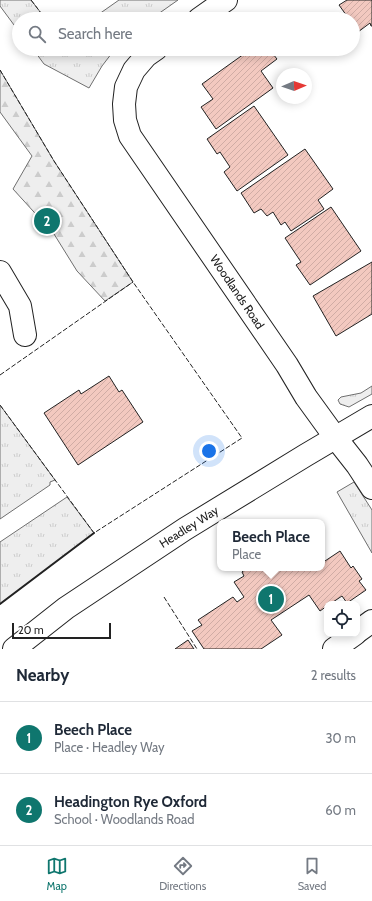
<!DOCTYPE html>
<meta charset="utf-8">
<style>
:root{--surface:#fff;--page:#f2f2f3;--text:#1f2937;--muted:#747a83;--line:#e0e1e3;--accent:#0f766e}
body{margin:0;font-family:Cabin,sans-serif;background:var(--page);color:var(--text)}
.controls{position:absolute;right:12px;bottom:12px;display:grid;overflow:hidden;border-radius:8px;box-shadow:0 2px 10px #0003}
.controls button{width:36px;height:36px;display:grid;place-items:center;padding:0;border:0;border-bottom:1px solid var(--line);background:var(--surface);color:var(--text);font:20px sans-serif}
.compass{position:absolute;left:276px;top:68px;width:36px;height:36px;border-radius:50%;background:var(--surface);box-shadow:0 2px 10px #0003;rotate:88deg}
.scale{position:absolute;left:12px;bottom:10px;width:99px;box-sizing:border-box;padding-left:4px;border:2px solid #222;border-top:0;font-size:11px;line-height:14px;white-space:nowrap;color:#222;-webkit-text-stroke:3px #fff;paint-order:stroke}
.you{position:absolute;left:209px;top:451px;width:14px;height:14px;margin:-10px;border:3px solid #fff;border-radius:50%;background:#1a73e8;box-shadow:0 0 0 6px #1a73e833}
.badge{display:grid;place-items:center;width:26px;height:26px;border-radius:50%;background:var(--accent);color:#fff;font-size:13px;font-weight:700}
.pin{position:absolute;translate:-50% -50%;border:2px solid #fff;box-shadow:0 1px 4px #0006}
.popup{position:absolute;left:217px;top:519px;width:108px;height:52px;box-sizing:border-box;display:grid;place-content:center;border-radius:8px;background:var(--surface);filter:drop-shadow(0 1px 3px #0005);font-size:13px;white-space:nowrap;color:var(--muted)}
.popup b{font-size:15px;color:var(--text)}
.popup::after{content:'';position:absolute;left:50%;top:100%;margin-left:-8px;border:8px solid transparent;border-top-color:var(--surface)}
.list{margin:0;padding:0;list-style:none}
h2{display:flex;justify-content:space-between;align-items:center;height:52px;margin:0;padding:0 16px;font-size:17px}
h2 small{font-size:13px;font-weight:400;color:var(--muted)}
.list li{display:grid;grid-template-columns:26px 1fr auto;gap:12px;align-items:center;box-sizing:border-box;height:72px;padding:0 16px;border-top:1px solid var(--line)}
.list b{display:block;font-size:15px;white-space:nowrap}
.list p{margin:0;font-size:13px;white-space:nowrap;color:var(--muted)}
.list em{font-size:13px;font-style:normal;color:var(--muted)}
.icon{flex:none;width:22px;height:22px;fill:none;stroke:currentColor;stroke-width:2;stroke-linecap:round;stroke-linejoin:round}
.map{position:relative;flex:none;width:372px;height:649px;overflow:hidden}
.search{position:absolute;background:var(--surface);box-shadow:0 2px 10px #0003;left:12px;right:12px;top:12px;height:44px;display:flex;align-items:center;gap:10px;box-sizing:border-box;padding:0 14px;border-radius:22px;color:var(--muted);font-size:15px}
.sheet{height:196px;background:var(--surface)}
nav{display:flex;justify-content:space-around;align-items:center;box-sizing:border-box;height:56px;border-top:1px solid var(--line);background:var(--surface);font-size:11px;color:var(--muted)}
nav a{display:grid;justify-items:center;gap:2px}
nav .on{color:var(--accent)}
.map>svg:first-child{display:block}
</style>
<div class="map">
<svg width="372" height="649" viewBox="0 0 372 649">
<defs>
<pattern id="grass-tufts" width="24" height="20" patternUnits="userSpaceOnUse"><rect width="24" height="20" fill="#eee"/><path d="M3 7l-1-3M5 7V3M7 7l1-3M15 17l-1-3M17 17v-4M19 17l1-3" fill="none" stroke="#ccc"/></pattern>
<pattern id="forest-firs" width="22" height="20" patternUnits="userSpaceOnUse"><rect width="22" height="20" fill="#eee"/><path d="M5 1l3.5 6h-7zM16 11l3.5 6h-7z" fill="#ccc"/></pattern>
<pattern id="building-hatch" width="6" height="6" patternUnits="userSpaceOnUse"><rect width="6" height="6" fill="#f3c9c0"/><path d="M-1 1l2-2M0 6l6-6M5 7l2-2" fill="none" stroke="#d0aca5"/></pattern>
</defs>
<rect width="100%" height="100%" fill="#fff"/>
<g fill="url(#grass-tufts)" stroke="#6f6f6f">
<path d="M0,0H31L41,13L32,19H19V27L17,29L0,6Z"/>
<path d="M119,0H178L151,19H92Z"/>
<path d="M33,49H115L102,66L89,88L44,64Z"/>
<path d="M372,386V394L349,407L340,404L338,400L341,397L361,393Z"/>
<path d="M0,405L55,480L50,482V485L0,519Z"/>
<path d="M354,482L372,510V553L337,492Z"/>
<path d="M67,497L94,533L0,604V542Z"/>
</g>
<path fill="url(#forest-firs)" stroke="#6f6f6f" d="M0,70L54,161L133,282L105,301L77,271L54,234L13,189L32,156L0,112Z"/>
<g fill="url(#building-hatch)" stroke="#222">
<path d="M347,0H372V26H371L370,23L358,32L353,24V19H349L339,5Z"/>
<path d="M255,49H269L277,59L261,71L273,88L216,129L201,107L213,99L202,84L244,54L245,56Z"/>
<path d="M254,106L288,155L237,191L224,172L230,167L220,152L217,154L207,139Z"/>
<path d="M305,149L333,189L318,200L324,209L291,231L285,222L281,225L273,212L267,216L261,209L254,213L241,193Z"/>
<path d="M331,207L361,251L310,285L296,265L301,262L285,238Z"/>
<path d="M372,262V314L336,336L313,296Z"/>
<path d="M109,376L119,392L122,390L143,422L78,465L44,413L79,390L81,394Z"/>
<path d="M340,551L351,568L353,566L362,579L359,581L366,590L347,603L342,596L330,604H327V606L320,611L309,595L271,620L282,635L261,649H204L192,631L202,625L198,620L233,597L237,602L244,597L234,582L244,576L242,572L247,568H312V569L314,568H322V563Z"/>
<path d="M188,640L194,649H175Z"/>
</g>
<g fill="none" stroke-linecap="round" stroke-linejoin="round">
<defs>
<g id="minor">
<path d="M199,19L226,0"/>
<path d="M156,49L146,56L134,70L126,87L124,104L125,120L130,136L287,365L306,397L335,437L357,465L372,488"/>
<path d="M0,272L20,306L25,335"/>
<path d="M357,632L372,621"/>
<path d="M334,649L355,634"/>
</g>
<path id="major" d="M14,649L66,608L185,529L306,455L372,416"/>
</defs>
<use href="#minor" stroke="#222" stroke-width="24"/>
<use href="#major" stroke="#222" stroke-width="24"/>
<use href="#minor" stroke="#fff" stroke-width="22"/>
<use href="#major" stroke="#fff" stroke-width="22"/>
<g stroke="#222" stroke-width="1" stroke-dasharray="5 2" stroke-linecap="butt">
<path d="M31,0L41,13"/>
<path d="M0,70L54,161L133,282L242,438L94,533L0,405"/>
<path d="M0,375L133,282"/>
<path d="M164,597L197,649"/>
</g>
<path stroke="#222" stroke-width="2" d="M0,604L94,533"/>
</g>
<g text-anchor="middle" stroke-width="3" stroke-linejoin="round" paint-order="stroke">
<g font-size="12" fill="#222" stroke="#fff">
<text transform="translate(237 292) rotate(56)" y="4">Woodlands Road</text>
<text transform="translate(189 527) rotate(-32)" y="4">Headley Way</text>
</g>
</g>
</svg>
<div class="controls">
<button><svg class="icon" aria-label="locate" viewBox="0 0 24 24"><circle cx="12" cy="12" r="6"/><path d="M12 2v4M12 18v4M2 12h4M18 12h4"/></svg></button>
</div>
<svg class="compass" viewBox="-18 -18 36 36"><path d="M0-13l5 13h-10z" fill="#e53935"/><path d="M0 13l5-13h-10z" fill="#747a83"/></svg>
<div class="scale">20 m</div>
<div class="you"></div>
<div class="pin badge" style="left:271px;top:599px">1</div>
<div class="popup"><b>Beech Place</b>Place</div>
<div class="pin badge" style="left:47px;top:221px">2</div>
<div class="search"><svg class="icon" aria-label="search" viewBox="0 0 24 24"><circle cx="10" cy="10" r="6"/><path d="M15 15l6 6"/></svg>Search here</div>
</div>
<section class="sheet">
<h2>Nearby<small>2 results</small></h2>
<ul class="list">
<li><span class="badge">1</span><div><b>Beech Place</b><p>Place · Headley Way</p></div><em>30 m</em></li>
<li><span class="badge">2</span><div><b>Headington Rye Oxford</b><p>School · Woodlands Road</p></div><em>60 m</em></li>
</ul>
</section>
<nav>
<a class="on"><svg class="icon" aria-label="map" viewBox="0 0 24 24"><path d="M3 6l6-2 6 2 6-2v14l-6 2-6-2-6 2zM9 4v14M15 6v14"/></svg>Map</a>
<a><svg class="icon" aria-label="directions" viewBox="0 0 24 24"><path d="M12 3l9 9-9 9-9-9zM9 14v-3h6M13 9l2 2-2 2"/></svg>Directions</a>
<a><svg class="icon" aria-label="saved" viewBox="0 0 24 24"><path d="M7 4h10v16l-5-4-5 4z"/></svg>Saved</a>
</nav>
